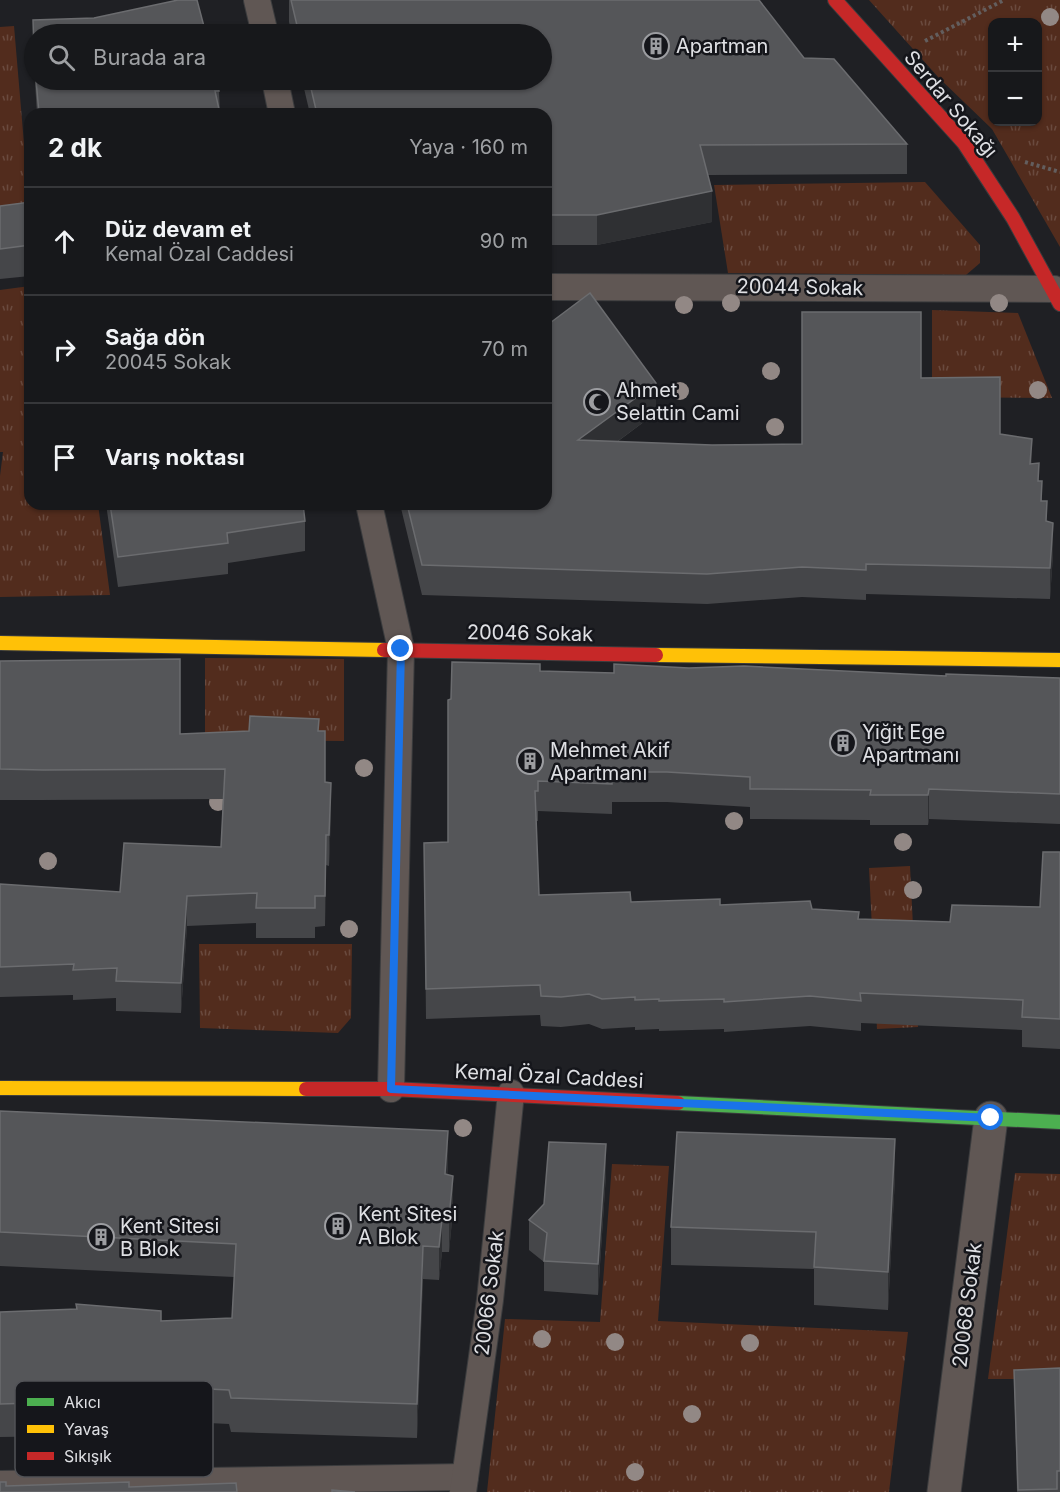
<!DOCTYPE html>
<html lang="tr">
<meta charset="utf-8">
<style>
:root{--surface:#17181b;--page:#242528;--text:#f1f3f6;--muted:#9ea0a3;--line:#36373a}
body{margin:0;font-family:Inter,sans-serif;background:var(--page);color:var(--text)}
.controls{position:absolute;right:18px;top:18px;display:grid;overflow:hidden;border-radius:12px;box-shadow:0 2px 4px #0004}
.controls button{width:54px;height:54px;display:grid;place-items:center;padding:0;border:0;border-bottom:2px solid var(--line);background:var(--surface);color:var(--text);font:30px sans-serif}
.stop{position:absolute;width:18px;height:18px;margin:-14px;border:4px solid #1a73e8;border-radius:50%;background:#fff}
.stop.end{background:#1a73e8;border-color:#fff;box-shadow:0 2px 6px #0008}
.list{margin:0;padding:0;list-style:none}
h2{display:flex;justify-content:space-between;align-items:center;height:78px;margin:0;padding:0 24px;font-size:26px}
h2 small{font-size:20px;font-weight:400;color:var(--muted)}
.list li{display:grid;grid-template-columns:39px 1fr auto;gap:18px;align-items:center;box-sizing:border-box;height:108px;padding:0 24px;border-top:2px solid var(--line)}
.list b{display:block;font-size:22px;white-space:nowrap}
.list p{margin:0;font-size:20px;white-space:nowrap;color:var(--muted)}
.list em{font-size:20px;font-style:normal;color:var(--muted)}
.icon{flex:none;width:33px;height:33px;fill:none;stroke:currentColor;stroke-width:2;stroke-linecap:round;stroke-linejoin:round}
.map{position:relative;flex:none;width:1060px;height:1492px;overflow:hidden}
.search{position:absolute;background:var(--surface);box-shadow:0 2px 4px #0004;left:24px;top:24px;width:528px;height:66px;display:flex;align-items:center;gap:15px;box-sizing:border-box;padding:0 21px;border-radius:33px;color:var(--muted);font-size:22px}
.panel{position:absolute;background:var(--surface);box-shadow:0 2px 4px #0004;left:24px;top:108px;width:528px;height:402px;border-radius:18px}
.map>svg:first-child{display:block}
</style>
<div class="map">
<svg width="1060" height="1492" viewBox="0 0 1060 1492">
<defs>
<pattern id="grass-tufts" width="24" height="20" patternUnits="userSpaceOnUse" patternTransform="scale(1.5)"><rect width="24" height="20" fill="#522c1d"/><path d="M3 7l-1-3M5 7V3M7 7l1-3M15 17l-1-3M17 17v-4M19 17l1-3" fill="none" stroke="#6a4a3e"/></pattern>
</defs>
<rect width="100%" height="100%" fill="#1f2024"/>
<g fill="url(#grass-tufts)" fill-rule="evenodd">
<path d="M869,0H1060V247L992,129L939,78ZM992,22H1038V122H992Z"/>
<path d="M14,26L30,214L0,225V27Z"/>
<path d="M925,182L980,245V263L966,275L728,273L714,185Z"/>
<path d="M30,286V504H98L110,595L0,597V476L3,452H0V290Z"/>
<path d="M932,310L1018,313L1052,398L932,397Z"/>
<path d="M205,658L344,659V741L205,740Z"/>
<path d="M910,866L918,1027L877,1029L869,868Z"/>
<path d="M199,944H352L351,1018L338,1033L200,1028Z"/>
<path d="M612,1164L669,1166L658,1321L908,1332L889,1492H487L505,1319L600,1322Z"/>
<path d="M1015,1173L1060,1174V1379H988Z"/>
</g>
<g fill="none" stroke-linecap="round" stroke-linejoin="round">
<defs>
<g id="lane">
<path d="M257,0L265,34"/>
<path d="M275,80L282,114"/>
<path d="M546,287L1054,289"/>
<path d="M369,504L401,649L391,1089"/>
<path d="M0,1484L465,1477"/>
<path d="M463,1492L490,1300L511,1093"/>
</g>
<path id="street" d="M944,1492L991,1118"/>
<path id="fast" d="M678,1103L1060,1122"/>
<g id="slow">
<path d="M0,643L384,650"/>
<path d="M656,655L1060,660"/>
<path d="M0,1088L306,1089"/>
</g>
<g id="jam">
<path d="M835,0L964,143L1013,218L1060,304"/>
<path d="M384,650L656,655"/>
<path d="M306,1089H391L678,1103"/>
</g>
</defs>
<use href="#lane" stroke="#3b3c3e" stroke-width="28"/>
<use href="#street" stroke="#3b3c3e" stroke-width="35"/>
<use href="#fast" stroke="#3b3c3e" stroke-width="16"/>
<use href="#slow" stroke="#3b3c3e" stroke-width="16"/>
<use href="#jam" stroke="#3b3c3e" stroke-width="16"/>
<g stroke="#635e5e" stroke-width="4" stroke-dasharray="3 3" stroke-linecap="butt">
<path d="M925,41L1004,0"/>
<path d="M1025,162L1060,172"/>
</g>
<use href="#lane" stroke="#605754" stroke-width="26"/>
<use href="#street" stroke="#605754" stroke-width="33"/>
<use href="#fast" stroke="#4caf50" stroke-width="14"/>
<use href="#slow" stroke="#ffc107" stroke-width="14"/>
<use href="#jam" stroke="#c62828" stroke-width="14"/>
</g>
<g fill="#928885">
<circle cx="1050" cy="17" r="9"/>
<circle cx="731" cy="303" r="9"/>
<circle cx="999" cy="303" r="9"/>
<circle cx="684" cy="305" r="9"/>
<circle cx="771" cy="371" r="9"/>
<circle cx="1038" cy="390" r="9"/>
<circle cx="680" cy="391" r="9"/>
<circle cx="775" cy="427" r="9"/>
<circle cx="364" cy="768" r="9"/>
<circle cx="218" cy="802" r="9"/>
<circle cx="734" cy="821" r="9"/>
<circle cx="903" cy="842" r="9"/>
<circle cx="48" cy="861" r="9"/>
<circle cx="913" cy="890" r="9"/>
<circle cx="349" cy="929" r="9"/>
<circle cx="463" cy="1128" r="9"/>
<circle cx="542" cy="1339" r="9"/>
<circle cx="615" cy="1342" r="9"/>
<circle cx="750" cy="1343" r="9"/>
<circle cx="692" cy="1414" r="9"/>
<circle cx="635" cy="1472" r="9"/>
</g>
<g fill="#454649">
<path d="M289,0H759L804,58L907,144V174L708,175L712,222L597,245H546V114H310L302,80H542V34H292L289,22Z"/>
<path d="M33,20L34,34V80H217L219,91L220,114H37L33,51Z"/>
<path d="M30,202V276L0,279V206Z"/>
<path d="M546,326L656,413L617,442L712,445L802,444L921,378L1000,434L1032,464L1039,481L1042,501L1053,554L1050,599L866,594V600L802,597L707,604L422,595L400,504H546Z"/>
<path d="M106,504H303L305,521V551L228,563V574L118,587Z"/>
<path d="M0,661L180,734L319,731L325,782L331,813L329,866L326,865L325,926L315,927V938H256V923L187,926L181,1013L116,1011V998L73,1000V995L0,997V884L120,892L221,847L223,799L43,800H0Z"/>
<path d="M689,668L946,676L1060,678V824L929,819L928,825H870V820L750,819V807L667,802H612V814L538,811V821H536L539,895L631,902L720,905L812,909L859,919L950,922L1040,907L1060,852V1049L1022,1047V1030L955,1027L861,1023V1031L810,1026L724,1032V1029L659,1031V1029L635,1030V1027L602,1029L589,1024L561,1027L541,1026L540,1015L426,1019L424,843L448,842L451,699L540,671L614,673Z"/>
<path d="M0,1111L448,1165L447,1175L453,1210L449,1252H442L439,1280L423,1279L417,1438L231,1432L229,1424L167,1421L166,1430L67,1428L66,1436L0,1437V1312L161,1321L232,1318L234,1277L0,1266Z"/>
<path d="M606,1174L598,1295L544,1291V1262L529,1250V1220Z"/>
<path d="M895,1177L888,1310L814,1305V1269L671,1265V1227Z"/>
<path d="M1060,1368V1492H1017L1014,1370Z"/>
</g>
<g fill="#2f3033">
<path d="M712,191V222L597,245V215Z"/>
<path d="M656,383V413L578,470V440Z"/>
<path d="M1032,439V469L1030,464Z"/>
<path d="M1053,523V554L1050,599V568Z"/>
<path d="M331,783V813L329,866V835Z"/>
<path d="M929,789V819L928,825V795Z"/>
<path d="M326,835V865L325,926V896Z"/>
<path d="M187,896V926L181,1013V983Z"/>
<path d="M448,1131V1165L445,1208V1174Z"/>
<path d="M895,1139V1177L888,1310V1272Z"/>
<path d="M606,1144V1174L598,1295V1264Z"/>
<path d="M453,1176V1210L449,1252V1218Z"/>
<path d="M442,1219V1252L439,1280V1247Z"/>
<path d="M423,1246V1279L417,1438V1404Z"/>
<path d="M167,1387V1421L166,1430V1396Z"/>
<path d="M67,1394V1428L66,1436V1402Z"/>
</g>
<g fill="#555659" stroke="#6b6c6f" stroke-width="1.5">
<path d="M178,0H197L206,34H34V50L33,20L94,18Z"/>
<path d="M291,0H759L804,58L834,59L907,144L700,145L712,191L597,215H546V114H317L309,80H542V34H299Z"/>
<path d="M36,80H217L219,91H215L220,114H96L95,110L39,113Z"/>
<path d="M30,202V245L0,249V206Z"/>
<path d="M590,293L656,383L578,440L712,445L802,444V312H921V378L1000,377V434L1032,439L1030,464L1039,463L1038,481H1042L1041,501H1047L1046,521L1053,523L1050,568L866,564V570L802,567L707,574L422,565L407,504H546V326Z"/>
<path d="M110,504H303L305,521L227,533L228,543L118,557Z"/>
<path d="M180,659V734L249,731L250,716L319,719L318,731H325V782L331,783L329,835H326L325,896H315V908H256L257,893L187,896L181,983L116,981L117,968L73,970L74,964L0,967V884L120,892L124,843L221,847L225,769L43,770L0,769V661Z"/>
<path d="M452,662L540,664V671L614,673V664L689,668L744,666L946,676V674L1060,678V794L929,789L928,795H870L871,790L750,789V777L667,772H612V784L538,781V791H535L539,895L630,892L631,902L720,899V905L810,901L812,909L859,912L858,919L950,922L952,905L1040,907L1043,852H1060V1019L1022,1017L1023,1000L955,997L860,993L861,1001L810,996L724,1002V999L659,1001V999L635,1000V997L602,999L589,994L561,997L541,996L540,985L426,989L424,843L448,842V700L451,699Z"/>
<path d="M0,1111L448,1131L445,1174L453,1176L449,1218L442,1219L439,1247L423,1246L417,1404L231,1398L229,1390L167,1387L166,1396L67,1394L66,1402L0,1404V1312L77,1309L76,1304L161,1311V1321L232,1318L236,1244L0,1232Z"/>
<path d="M677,1132L895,1139L888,1272L814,1267L816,1232L671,1227Z"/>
<path d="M549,1142L606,1144L598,1264L544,1261L547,1233L529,1220L544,1204Z"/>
<path d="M1060,1368V1471H1057V1489L1018,1490L1014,1370Z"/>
<path d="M0,1482H6V1486L129,1482V1487L236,1483L237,1492H0Z"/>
<path d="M332,1490L355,1492H332Z"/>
</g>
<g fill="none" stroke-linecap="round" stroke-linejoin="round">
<path stroke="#1a73e8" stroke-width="8" d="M401,649L391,1089L991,1118"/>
</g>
<defs>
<symbol id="building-ring" viewBox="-11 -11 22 22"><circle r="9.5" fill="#15161b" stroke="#9c9da1" stroke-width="1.5"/><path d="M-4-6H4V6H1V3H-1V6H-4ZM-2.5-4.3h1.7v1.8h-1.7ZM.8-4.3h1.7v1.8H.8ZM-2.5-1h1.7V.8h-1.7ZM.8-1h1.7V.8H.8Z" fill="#9c9da1"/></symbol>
<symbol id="mosque-ring" viewBox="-11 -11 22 22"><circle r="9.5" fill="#15161b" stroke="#9c9da1" stroke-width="1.5"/><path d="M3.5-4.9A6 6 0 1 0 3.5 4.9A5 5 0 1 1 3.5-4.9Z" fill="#9c9da1"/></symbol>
</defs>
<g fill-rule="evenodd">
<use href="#building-ring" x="641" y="31" width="30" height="30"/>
<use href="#mosque-ring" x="582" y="387" width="30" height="30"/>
<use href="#building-ring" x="828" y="728" width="30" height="30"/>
<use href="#building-ring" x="515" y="746" width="30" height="30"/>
<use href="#building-ring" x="323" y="1211" width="30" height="30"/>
<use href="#building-ring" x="86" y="1222" width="30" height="30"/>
</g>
<g text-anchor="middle" stroke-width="5" stroke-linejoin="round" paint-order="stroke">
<g font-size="20" fill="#dfe0e4" stroke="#15161b" text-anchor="start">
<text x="676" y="53">Apartman</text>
<text x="616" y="397">Ahmet<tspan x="616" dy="23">Selattin Cami</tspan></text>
<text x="862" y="739">Yiğit Ege<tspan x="862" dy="23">Apartmanı</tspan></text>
<text x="550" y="757">Mehmet Akif<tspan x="550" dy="23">Apartmanı</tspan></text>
<text x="358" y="1221">Kent Sitesi<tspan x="358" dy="23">A Blok</tspan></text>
<text x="120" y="1233">Kent Sitesi<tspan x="120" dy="23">B Blok</tspan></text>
</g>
<g font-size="20" fill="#dfe0e4" stroke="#15161b">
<text transform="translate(951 104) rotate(50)" y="7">Serdar Sokağı</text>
<text transform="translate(800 287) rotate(1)" y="7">20044 Sokak</text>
<text transform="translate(530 633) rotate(1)" y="7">20046 Sokak</text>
<text transform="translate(549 1076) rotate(3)" y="7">Kemal Özal Caddesi</text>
<text transform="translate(489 1293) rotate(-83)" y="7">20066 Sokak</text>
<text transform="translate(967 1305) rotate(-83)" y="7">20068 Sokak</text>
</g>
</g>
<rect x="15" y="1381" width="198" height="96" rx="9" fill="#15161b" stroke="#525357" stroke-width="1.5"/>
<rect x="27" y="1398" width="27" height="8" fill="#4caf50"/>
<rect x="27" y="1425" width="27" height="8" fill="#ffc107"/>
<rect x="27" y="1452" width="27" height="8" fill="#c62828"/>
<g font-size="16" fill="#dfe0e4">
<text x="64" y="1408">Akıcı</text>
<text x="64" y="1435">Yavaş</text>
<text x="64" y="1462">Sıkışık</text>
</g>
</svg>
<div class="controls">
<button>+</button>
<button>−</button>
</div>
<div class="stop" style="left:991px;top:1118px"></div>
<div class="stop end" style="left:401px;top:649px"></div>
<div class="search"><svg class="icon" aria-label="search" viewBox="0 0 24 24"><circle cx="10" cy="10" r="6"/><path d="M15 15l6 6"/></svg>Burada ara</div>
<section class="panel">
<h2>2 dk<small>Yaya · 160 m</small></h2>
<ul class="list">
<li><svg class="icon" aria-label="ahead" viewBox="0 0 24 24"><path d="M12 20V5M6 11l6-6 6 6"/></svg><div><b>Düz devam et</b><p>Kemal Özal Caddesi</p></div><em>90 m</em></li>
<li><svg class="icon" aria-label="right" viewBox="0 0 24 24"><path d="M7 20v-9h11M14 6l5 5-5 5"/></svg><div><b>Sağa dön</b><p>20045 Sokak</p></div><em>70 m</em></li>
<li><svg class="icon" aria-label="arrive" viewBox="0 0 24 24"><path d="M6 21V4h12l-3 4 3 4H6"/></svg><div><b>Varış noktası</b></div></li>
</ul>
</section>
</div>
